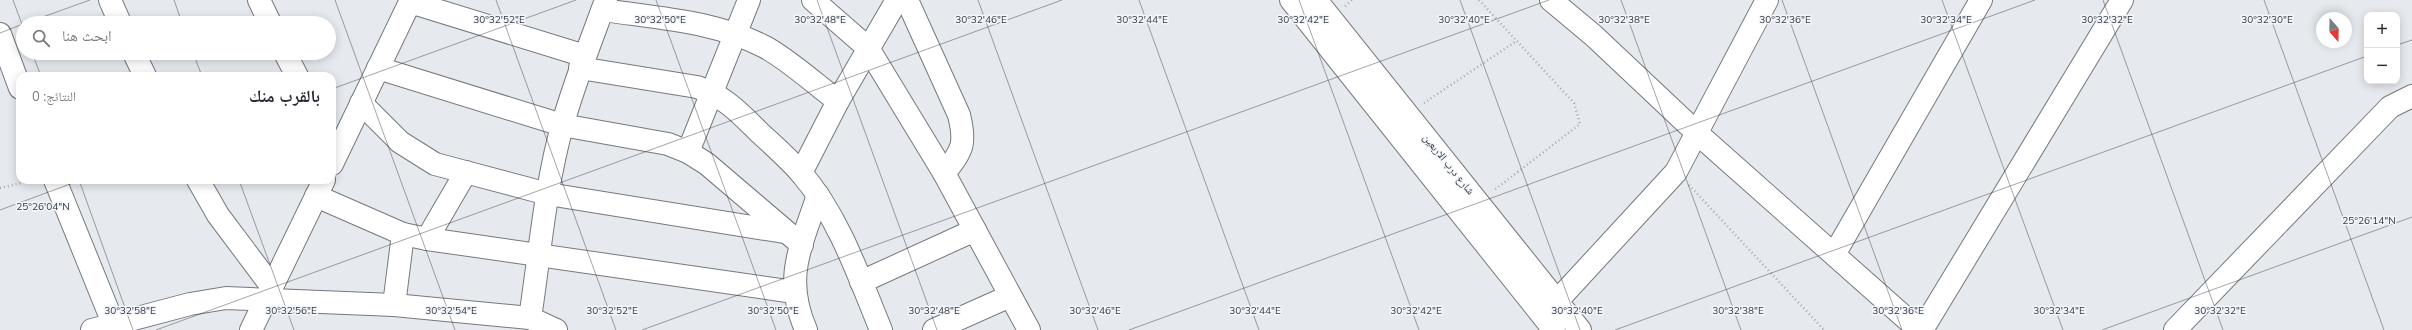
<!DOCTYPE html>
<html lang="ar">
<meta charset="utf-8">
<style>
:root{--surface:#fff;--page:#f7f7f7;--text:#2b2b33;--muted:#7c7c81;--line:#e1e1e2}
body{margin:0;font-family:Mulish,"Noto Naskh Arabic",sans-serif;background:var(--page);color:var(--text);direction:rtl}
.controls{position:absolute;right:12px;top:12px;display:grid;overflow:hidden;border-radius:8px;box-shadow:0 2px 10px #0003}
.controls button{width:36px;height:36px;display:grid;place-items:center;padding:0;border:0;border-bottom:1px solid var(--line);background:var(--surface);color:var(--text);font:20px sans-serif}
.compass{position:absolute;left:2316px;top:12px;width:36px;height:36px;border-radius:50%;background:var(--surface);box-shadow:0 2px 10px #0003;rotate:160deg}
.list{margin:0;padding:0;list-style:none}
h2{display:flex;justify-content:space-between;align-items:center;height:52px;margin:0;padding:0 16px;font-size:17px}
h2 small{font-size:13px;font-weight:400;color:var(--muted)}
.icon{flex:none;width:22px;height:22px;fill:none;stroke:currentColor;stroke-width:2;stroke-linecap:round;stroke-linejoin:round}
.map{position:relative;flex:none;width:2412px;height:330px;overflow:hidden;direction:ltr}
.search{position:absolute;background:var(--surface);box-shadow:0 2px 10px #0003;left:16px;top:16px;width:320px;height:44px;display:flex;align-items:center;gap:10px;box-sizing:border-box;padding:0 14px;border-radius:22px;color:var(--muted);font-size:15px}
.panel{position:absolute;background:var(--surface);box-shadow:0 2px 10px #0003;left:16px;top:72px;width:320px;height:112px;border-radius:12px;direction:rtl}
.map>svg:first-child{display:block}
</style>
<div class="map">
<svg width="2412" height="330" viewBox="0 0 2412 330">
<rect width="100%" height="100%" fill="#e6eaef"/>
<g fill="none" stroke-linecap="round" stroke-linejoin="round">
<defs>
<g id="minor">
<path d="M110,0L120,23"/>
<path d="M259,0L270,23"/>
<path d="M813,0L868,48L944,173L1029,330"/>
<path d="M907,0L959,115C966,143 963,151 944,173"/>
<path d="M1551,0L1594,36L1698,134L1919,330"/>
<path d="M410,2L585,56"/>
<path d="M603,10C657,18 715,21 765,47C789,60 815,84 838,101"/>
<path d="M0,34L20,88"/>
<path d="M134,53L145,76"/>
<path d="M285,53L297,76"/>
<path d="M378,68L562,125L668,144L688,152L707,164L802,245"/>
<path d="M580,68L697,87C724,96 740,113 760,133C774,146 789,159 801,173C839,217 859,277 881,330"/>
<path d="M361,103L400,142L435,164L548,194L784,232"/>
<path d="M688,152L749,0"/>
<path d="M332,164L411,0"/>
<path d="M801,173L838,101L897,0"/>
<path d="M55,180L113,323"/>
<path d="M198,180L218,215L272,287"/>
<path d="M316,196L403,234L427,239L794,292"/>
<path d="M427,239L466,172"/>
<path d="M1835,253L1981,0"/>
<path d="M861,282L975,230"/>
<path d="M1557,301L1676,172L1767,0"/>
<path d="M394,305L403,234"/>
<path d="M530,318C540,253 545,186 563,123C575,81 591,41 606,0"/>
<path d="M92,330L190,304L226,298L394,305L530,318L556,330"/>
<path d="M251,330L324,180"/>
<path d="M806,330C783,277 801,247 818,195"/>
<path d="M934,330L1010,296"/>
<path d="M1922,330L2122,0"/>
<path d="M2175,330L2390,107L2412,96"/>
</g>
<g id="highway">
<path d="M1291,0L1554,330"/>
<path d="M1316,0L1580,330"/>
</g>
</defs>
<use href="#minor" stroke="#75787e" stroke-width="24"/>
<use href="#highway" stroke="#75787e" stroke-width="24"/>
<g stroke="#a6a9ad" stroke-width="2.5" stroke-dasharray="1 3" stroke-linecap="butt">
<path d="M1479,0L1574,103L1580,124L1493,191"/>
<path d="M1345,6L1352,0"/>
<path d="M1424,103L1515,42"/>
<path d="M1689,185L1824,330"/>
<path d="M0,188L34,180"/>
</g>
<use href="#minor" stroke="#fff" stroke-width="22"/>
<use href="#highway" stroke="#fff" stroke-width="22"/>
</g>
<path fill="none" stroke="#37383b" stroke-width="1" stroke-opacity="0.45" d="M13,0L23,27M174,0L182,23M335,0L455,330M496,0L616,330M656,0L776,330M817,0L937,330M978,0L1098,330M1139,0L1259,330M1299,0L1419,330M1460,0L1580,330M1621,0L1741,330M1782,0L1902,330M1942,0L2063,330M2103,0L2223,330M2264,0L2384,330M26,23L90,0M0,33L23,24M2397,45L2412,40M32,53L41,76M193,53L202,76M332,89L576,0M79,180L133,330M239,180L294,330M0,210L81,180M156,330L1062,0M642,330L1549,0M1129,330L2035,0M1615,330L2367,56M2102,330L2412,217"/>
<g text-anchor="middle" stroke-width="3" stroke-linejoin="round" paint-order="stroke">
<g font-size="11" fill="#37383b" stroke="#f3f7fd">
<text transform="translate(1449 164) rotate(51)" y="4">شارع درب الاربعين</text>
</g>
</g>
<g font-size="10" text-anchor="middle" fill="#37383b" stroke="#f3f7fd" stroke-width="3" stroke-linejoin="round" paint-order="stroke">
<text x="499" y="23">30°32'52"E</text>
<text x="660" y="23">30°32'50"E</text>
<text x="820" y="23">30°32'48"E</text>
<text x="981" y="23">30°32'46"E</text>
<text x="1142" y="23">30°32'44"E</text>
<text x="1303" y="23">30°32'42"E</text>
<text x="1464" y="23">30°32'40"E</text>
<text x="1624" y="23">30°32'38"E</text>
<text x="1785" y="23">30°32'36"E</text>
<text x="1946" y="23">30°32'34"E</text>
<text x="2267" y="23">30°32'30"E</text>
<text x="2107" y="23">30°32'32"E</text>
<text x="43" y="210">25°26'04"N</text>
<text x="2369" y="224">25°26'14"N</text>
<text x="130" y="314">30°32'58"E</text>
<text x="291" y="314">30°32'56"E</text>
<text x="451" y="314">30°32'54"E</text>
<text x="612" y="314">30°32'52"E</text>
<text x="773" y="314">30°32'50"E</text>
<text x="934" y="314">30°32'48"E</text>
<text x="1095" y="314">30°32'46"E</text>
<text x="1255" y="314">30°32'44"E</text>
<text x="1416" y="314">30°32'42"E</text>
<text x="1577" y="314">30°32'40"E</text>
<text x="1738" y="314">30°32'38"E</text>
<text x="1898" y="314">30°32'36"E</text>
<text x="2059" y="314">30°32'34"E</text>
<text x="2220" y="314">30°32'32"E</text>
</g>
</svg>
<div class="controls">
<button>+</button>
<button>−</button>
</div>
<svg class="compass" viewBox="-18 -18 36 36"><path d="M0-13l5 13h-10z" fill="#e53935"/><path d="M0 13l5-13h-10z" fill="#7c7c81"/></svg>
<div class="search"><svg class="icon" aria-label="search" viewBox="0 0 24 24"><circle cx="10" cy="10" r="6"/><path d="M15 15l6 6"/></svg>ابحث هنا</div>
<section class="panel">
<h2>بالقرب منك<small>النتائج: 0</small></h2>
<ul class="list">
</ul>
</section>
</div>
